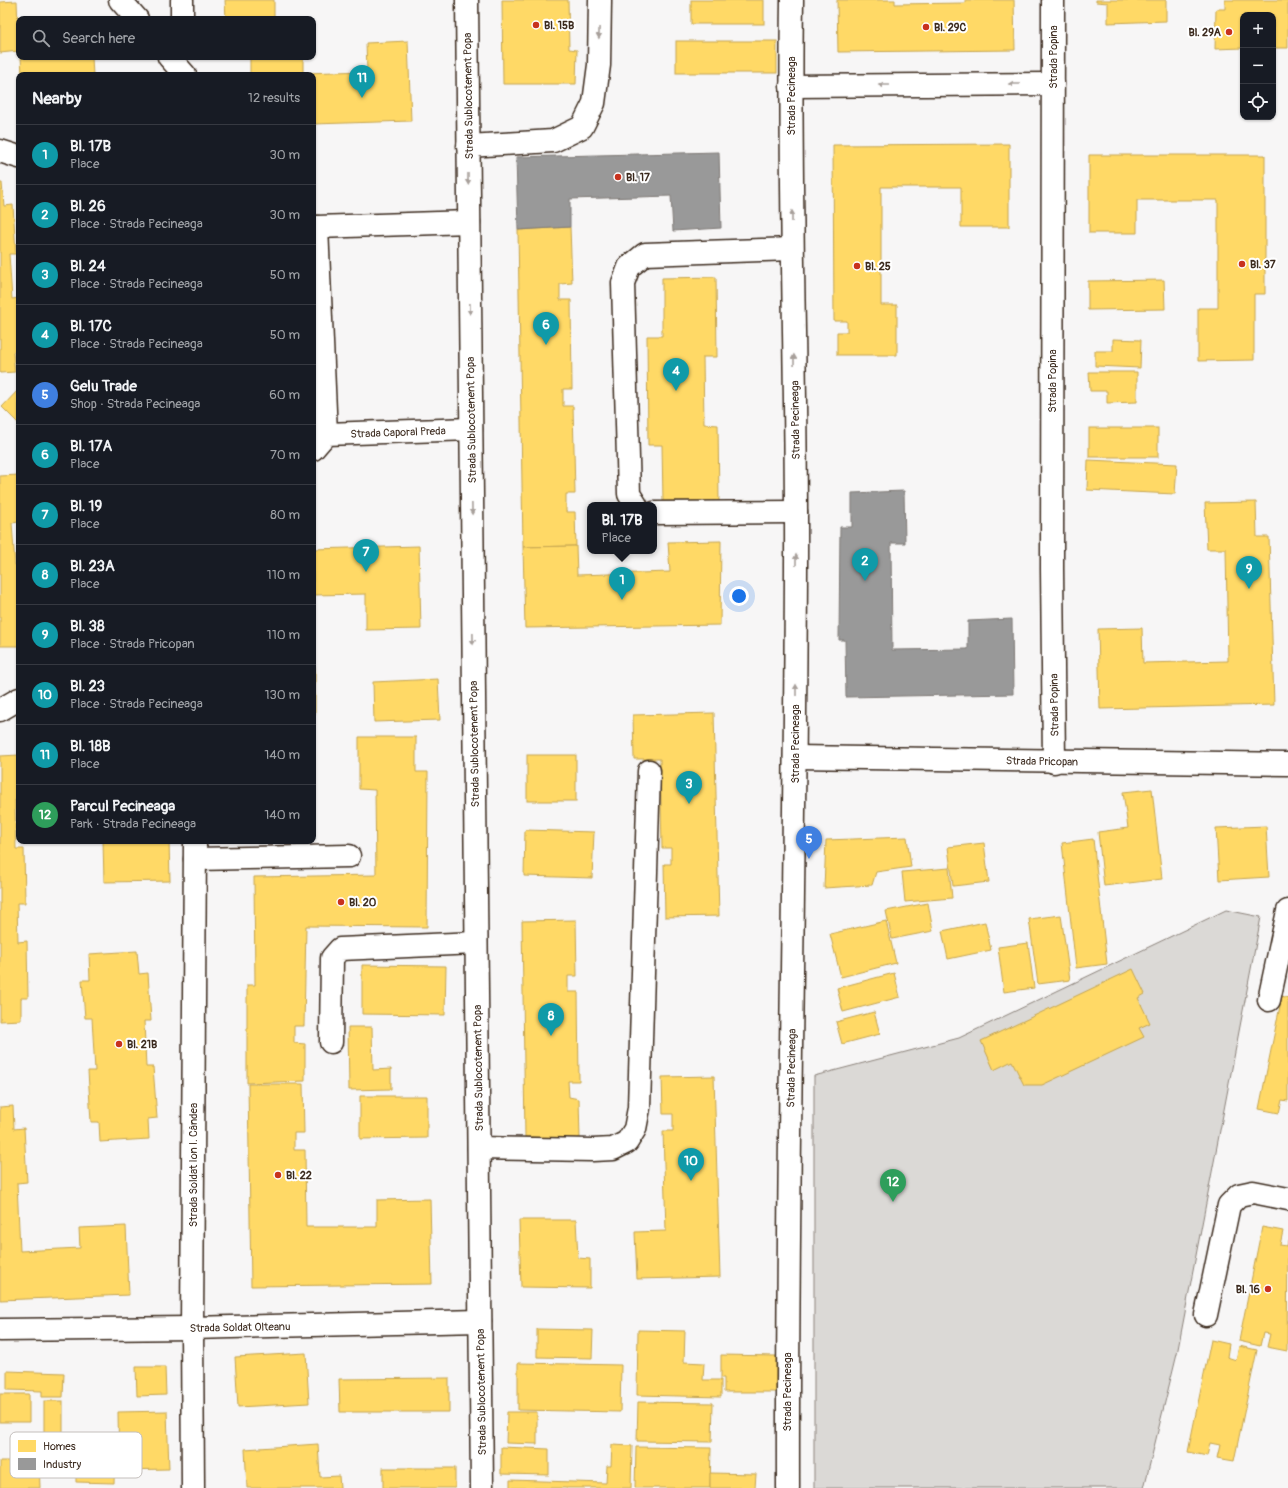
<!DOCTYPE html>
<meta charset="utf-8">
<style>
:root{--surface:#171b24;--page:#242831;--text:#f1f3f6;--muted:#9ea1a6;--line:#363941;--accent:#b45309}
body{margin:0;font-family:Pangolin,sans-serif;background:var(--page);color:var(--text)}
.controls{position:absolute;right:12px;top:12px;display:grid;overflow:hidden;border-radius:8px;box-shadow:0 1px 3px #0004}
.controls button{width:36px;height:36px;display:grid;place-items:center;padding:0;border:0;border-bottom:1px solid var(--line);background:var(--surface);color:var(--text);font:20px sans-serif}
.you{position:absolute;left:739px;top:596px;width:14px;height:14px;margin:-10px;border:3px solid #fff;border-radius:50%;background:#1a73e8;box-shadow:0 0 0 6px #1a73e833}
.badge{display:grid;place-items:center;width:26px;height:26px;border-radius:50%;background:var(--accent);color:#fff;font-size:13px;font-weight:700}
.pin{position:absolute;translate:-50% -33px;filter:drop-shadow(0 1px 2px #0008)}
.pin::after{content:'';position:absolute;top:21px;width:14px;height:12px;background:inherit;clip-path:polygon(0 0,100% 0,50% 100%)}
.popup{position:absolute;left:587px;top:502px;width:70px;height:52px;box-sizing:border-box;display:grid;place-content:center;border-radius:8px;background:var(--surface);filter:drop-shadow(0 1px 3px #0005);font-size:13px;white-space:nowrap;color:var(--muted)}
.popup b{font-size:15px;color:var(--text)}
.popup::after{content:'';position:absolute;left:50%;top:100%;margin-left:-8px;border:8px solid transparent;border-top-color:var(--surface)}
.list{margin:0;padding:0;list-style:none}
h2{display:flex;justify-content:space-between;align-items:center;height:52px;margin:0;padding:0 16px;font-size:17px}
h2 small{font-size:13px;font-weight:400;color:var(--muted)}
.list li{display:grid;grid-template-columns:26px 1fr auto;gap:12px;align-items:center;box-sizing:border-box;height:60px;padding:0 16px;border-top:1px solid var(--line)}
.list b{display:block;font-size:15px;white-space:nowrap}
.list p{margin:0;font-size:13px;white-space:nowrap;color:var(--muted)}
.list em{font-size:13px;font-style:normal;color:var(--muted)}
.icon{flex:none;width:22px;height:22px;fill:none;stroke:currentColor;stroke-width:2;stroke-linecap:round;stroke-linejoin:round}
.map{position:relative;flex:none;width:1288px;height:1488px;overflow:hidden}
.search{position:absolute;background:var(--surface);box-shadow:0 1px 3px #0004;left:16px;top:16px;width:300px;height:44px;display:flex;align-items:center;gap:10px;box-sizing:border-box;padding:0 14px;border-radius:8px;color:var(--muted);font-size:15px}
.panel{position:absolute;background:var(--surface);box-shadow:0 1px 3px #0004;left:16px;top:72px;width:300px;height:772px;border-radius:8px}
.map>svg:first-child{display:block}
</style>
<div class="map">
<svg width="1288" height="1488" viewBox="0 0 1288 1488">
<rect width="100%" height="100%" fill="#f7f6f6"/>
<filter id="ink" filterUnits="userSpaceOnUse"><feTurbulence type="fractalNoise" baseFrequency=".025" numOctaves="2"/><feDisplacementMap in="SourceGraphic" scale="8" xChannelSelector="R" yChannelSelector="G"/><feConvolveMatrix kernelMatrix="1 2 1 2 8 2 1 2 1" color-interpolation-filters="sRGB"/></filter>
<g filter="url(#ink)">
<path fill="#dbd9d6" stroke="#8b827a" d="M1226,910L1261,917L1178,1349L1144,1488H814V1076L959,1038Z"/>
<g fill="#ffd966" stroke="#c4a450">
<path d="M225,0H274V19H226Z"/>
<path d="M502,0H568L569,49L577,50L576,84H503Z"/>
<rect x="691" y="0" width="73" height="24"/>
<path d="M837,0H895V4L965,3V0H1014L1015,50L838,52Z"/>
<path d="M1096,0H1166V21L1108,23V3L1096,2Z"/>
<path d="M1225,0H1288V48H1273V15H1243V48L1215,49L1216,9H1225Z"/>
<path d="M17,1L19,51L0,53V2Z"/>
<path d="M408,41L411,121L313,124V75H250V57H303V73L367,71L366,43Z"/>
<rect x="676" y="41" width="101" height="32"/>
<path d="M21,57L92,58L93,75H22Z"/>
<path d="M1009,144V227H961V187H881V305H897V355H837V332H847V321H834L833,145Z"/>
<path d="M1089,155H1265V294H1254V360L1198,361V308H1218V200H1137V233H1089Z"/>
<path d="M0,183H2L4,206L13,205L16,254H9L12,299L19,298V351L13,352L15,372L0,373Z"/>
<path d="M570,227L572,283L560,284V300H571L572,389H563V406H573L575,494H566V512H575L576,546L523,547L518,230Z"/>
<path d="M716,277L717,357H703L704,424L718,425L719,501H663L662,445H648L647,336H662V278Z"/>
<path d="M1164,280L1165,309L1088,310V281Z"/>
<path d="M1113,339L1141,340L1140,368L1095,366V351H1113Z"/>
<path d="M1089,372H1137V402L1107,403V391H1090Z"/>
<path d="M19,389V424L2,407Z"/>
<rect x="1089" y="428" width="69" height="29"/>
<path d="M1088,460L1177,464L1175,494L1087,490Z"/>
<path d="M19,475V522L12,523L15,565H19V646H0V476Z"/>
<path d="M1256,502L1257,537H1269L1274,705L1100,709L1098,629L1142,628L1143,663L1228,661L1226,549H1207L1205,503Z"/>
<path d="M721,541L720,625L525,628L523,547L576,546L577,575L670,572L668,542Z"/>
<path d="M419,546L421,629L366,630V594L313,595V549Z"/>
<rect x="313" y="667" width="2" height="47"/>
<path d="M438,679L440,720L374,722L373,682Z"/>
<path d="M714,713L719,916L665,917L664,864H671V848H662L660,759H634L633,715Z"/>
<path d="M359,737H416V772H428L427,927L306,926L304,1026H294V1043L305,1044V1081L247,1083V985H255L254,877L376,875L375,790L359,789Z"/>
<path d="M19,755V800H15L16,849H24L25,903H17L18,942L27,941L28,998H21V1020L0,1021V756Z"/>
<rect x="527" y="755" width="49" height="46"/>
<path d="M1152,789L1162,879L1104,886L1098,832L1128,828L1123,792Z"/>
<path d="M1266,826L1269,877L1219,880L1216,828Z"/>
<path d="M525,830L594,832L592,878L524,876Z"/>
<path d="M907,837L911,867L876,872L872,885L824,888L826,840Z"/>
<path d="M1093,839L1107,964L1076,968L1062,843Z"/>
<path d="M103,841H169L170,881L104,882Z"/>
<path d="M984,843L989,882L953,886L948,847Z"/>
<path d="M949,868L952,898L905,902L902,872Z"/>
<path d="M928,903L933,931L892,939L886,911Z"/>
<path d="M1061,915L1070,980L1038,984L1029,919Z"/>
<path d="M576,920L577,976H568V992H578L579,1081H568L569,1097L579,1099L580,1139L525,1137L522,921Z"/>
<path d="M886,921L896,963L841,977L830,934Z"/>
<path d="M985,922L991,950L948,959L942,931Z"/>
<path d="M1028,943L1034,988L1004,992L998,947Z"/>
<path d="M137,951L139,974L148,973L151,1021H144L146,1067H153L157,1118L148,1119L149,1139L100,1142L99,1122H91L88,1071H95L92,1018H85L82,980H90L89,954Z"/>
<path d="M362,965L446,966L445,1015L362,1014Z"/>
<path d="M1133,969L1145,994L1138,998L1150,1023L1139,1028L1144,1037L1042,1085H1024L1012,1061L994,1070L981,1041Z"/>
<path d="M894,973L900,997L843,1012L837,988Z"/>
<path d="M1282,996L1288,998V1101L1282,1100L1279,1113L1259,1109Z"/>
<path d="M874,1012L880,1034L842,1044L836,1022Z"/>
<path d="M348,1027H372L373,1070L391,1069V1089L349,1090Z"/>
<path d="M714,1076L720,1277L637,1279L635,1232L666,1231L663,1131H673V1114H663L662,1077Z"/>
<path d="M248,1084H303L304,1133H294V1150H305L306,1227H377V1200L430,1199L432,1284L251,1286Z"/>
<path d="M360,1096H427V1138L360,1139Z"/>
<path d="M13,1106L14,1129L24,1128L27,1182L17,1183L20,1251L80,1248L79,1228L126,1226L129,1295L0,1300V1107Z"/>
<path d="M519,1220H576L578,1258L590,1259V1288L521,1287Z"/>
<path d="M1262,1227L1283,1231L1280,1245L1287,1246L1288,1241L1287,1351L1267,1347L1270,1334L1263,1333L1260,1346L1239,1341Z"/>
<path d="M537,1329L593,1330L592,1358L537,1357Z"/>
<path d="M638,1330L685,1331L684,1362L704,1363L703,1380H721V1397L637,1395Z"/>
<path d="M1211,1340L1229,1344L1227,1357L1236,1360L1239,1346L1257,1350L1234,1461L1217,1458L1220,1445L1210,1443L1207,1456L1188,1452Z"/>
<path d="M306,1353L309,1403L238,1407L235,1357Z"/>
<path d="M721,1355L776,1356V1392H724V1378H721Z"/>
<path d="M518,1363L621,1365L620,1412L518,1410Z"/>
<path d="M136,1367H165L166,1395L137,1396Z"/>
<path d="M7,1371L64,1373L63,1397H42V1391L7,1390Z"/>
<path d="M449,1378V1412H340L339,1379Z"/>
<rect x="0" y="1394" width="29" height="28"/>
<rect x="44" y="1401" width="19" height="59"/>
<path d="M638,1402L713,1403L712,1442L637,1441Z"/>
<path d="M167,1411L169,1469L119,1470L118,1412Z"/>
<path d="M507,1412H537V1444L506,1443Z"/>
<path d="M318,1444L320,1477L339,1476L340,1488H247L245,1449Z"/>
<path d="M612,1445L632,1446L631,1488H510V1480L606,1483L607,1466H611Z"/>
<path d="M76,1446L115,1447L114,1483L76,1482Z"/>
<path d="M501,1447L549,1449V1475L501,1474Z"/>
<path d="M636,1447L711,1448L710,1488H635Z"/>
<path d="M0,1461H39L40,1488H0Z"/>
<rect x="383" y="1468" width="72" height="20"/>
<path d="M710,1473L756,1474L755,1488H710Z"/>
</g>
<g fill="#999" stroke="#7d7874">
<path d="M719,152L721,228L673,231L671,196L570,199V227L518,230L516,157Z"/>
<path d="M904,491L905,543H891L892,650L968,649V621L1012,619L1013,694L846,697L845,640H839L840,527H852V493Z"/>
</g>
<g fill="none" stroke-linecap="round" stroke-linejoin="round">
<defs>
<g id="minor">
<path d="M120,0L137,19"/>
<path d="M182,0V19"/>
<path d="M467,0L482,1488"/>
<path d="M1053,0L1052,569L1054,762"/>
<path d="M169,57L185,75"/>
<path d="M791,86L1053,84"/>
<path d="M468,146L553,141L582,127L594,103L599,65L600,0"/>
<path d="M0,151L19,157"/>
<path d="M317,227L326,434"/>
<path d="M317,227L469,222"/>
<path d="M313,449L326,434L471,429"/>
<path d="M636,505L629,494L623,283L629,267L645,254L792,249"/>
<path d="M654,513L796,512"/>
<path d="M0,710L19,699"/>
<path d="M795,757L1288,764"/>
<path d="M195,859L349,856"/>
<path d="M1269,1000L1288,911"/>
<path d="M331,1042L332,958L340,949L476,943"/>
<path d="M479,1148L593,1150L613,1149L627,1142L635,1129L639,1108L649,771"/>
<path d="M1206,1315L1229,1205L1239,1195L1253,1192L1288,1199"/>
<path d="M0,1330L192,1328L480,1321"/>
<path d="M193,1488L192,1328L195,841"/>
<path d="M788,1488C787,1181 795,875 796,568C797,379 789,189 792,0"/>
</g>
</defs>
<use href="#minor" stroke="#3b2a1e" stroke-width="25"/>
<use href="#minor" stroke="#fff" stroke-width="22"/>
</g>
<defs><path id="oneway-solid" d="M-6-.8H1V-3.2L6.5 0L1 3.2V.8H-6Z"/></defs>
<g fill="#a79f9a">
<use href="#oneway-solid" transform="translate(599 33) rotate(91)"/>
<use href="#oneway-solid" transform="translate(1014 84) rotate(180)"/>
<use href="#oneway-solid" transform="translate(884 85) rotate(180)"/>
<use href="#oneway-solid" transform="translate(468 179) rotate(90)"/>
<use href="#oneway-solid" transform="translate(792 216) rotate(-90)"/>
<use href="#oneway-solid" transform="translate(470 309) rotate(89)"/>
<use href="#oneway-solid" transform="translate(794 360) rotate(-91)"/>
<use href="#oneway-solid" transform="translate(472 509) rotate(89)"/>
<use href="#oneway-solid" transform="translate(796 560) rotate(-90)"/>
<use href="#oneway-solid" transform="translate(473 639) rotate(89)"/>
<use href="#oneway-solid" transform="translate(796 690) rotate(-90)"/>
</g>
</g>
<g fill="#c8321e" stroke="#fff" stroke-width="1.5">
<circle cx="536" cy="25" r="4"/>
<circle cx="926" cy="27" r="4"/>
<circle cx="1229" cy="32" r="4"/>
<circle cx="618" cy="177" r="4"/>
<circle cx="1242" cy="264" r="4"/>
<circle cx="857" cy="266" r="4"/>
<circle cx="341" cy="902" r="4"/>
<circle cx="119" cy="1044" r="4"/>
<circle cx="278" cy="1175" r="4"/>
<circle cx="1268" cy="1289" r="4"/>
</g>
<g text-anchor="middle" stroke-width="4" stroke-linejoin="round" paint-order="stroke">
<g font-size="11" font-weight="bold" fill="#3b2a1e" stroke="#fff" text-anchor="start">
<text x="544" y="29">Bl. 15B</text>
<text x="934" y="31">Bl. 29C</text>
<text x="1221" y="36" text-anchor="end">Bl. 29A</text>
<text x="626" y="181">Bl. 17</text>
<text x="1250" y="268">Bl. 37</text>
<text x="865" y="270">Bl. 25</text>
<text x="349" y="906">Bl. 20</text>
<text x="127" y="1048">Bl. 21B</text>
<text x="286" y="1179">Bl. 22</text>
<text x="1260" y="1293" text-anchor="end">Bl. 16</text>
</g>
<g font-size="11" fill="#3b2a1e" stroke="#fff">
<text transform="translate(1053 57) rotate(-90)" y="4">Strada Popina</text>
<text transform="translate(468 96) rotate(-91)" y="4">Strada Sublocotenent Popa</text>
<text transform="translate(791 96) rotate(-90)" y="4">Strada Pecineaga</text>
<text transform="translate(1052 381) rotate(-90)" y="4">Strada Popina</text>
<text transform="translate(471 420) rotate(-91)" y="4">Strada Sublocotenent Popa</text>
<text transform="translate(795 420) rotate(-91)" y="4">Strada Pecineaga</text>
<text transform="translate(398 432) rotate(-2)" y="4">Strada Caporal Preda</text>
<text transform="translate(1054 705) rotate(-91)" y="4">Strada Popina</text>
<text transform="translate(474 744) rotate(-91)" y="4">Strada Sublocotenent Popa</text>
<text transform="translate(795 744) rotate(-90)" y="4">Strada Pecineaga</text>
<text transform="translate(1042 761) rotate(1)" y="4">Strada Pricopan</text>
<text transform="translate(478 1068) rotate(-91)" y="4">Strada Sublocotenent Popa</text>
<text transform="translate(791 1068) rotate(-89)" y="4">Strada Pecineaga</text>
<text transform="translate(193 1165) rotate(-90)" y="4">Strada Soldat Ion I. Cândea</text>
<text transform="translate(240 1327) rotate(-1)" y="4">Strada Soldat Olteanu</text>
<text transform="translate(481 1392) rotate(-91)" y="4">Strada Sublocotenent Popa</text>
<text transform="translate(787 1392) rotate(-90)" y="4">Strada Pecineaga</text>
</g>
</g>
<rect x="10" y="1432" width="132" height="46" rx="6" fill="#fff" stroke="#c4bfbc" stroke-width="1"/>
<rect x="18" y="1440" width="18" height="12" fill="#ffd966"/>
<rect x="18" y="1458" width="18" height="12" fill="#999"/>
<g font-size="11" fill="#3b2a1e">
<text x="43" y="1450">Homes</text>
<text x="43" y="1468">Industry</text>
</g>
</svg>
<div class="controls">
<button>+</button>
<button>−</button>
<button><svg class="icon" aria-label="locate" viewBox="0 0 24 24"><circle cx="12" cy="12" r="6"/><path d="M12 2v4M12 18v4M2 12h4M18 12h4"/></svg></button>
</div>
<div class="you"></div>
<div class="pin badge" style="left:622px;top:600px;background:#0f9aa8">1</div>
<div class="popup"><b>Bl. 17B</b>Place</div>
<div class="pin badge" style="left:865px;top:581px;background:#0f9aa8">2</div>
<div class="pin badge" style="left:689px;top:804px;background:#0f9aa8">3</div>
<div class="pin badge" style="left:676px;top:391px;background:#0f9aa8">4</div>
<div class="pin badge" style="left:809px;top:859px;background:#3f7fe0">5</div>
<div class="pin badge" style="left:546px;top:345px;background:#0f9aa8">6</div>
<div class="pin badge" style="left:366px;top:572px;background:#0f9aa8">7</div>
<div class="pin badge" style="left:551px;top:1036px;background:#0f9aa8">8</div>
<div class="pin badge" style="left:1249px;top:589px;background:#0f9aa8">9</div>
<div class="pin badge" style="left:691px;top:1181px;background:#0f9aa8">10</div>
<div class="pin badge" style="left:362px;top:98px;background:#0f9aa8">11</div>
<div class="pin badge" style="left:893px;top:1202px;background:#2e9e5b">12</div>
<div class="search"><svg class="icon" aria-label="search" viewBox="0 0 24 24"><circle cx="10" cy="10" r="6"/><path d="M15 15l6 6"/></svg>Search here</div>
<section class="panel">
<h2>Nearby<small>12 results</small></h2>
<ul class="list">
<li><span class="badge" style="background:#0f9aa8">1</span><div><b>Bl. 17B</b><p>Place</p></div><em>30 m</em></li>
<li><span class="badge" style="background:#0f9aa8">2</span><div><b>Bl. 26</b><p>Place · Strada Pecineaga</p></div><em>30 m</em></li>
<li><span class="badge" style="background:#0f9aa8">3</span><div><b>Bl. 24</b><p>Place · Strada Pecineaga</p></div><em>50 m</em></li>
<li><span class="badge" style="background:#0f9aa8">4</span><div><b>Bl. 17C</b><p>Place · Strada Pecineaga</p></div><em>50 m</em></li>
<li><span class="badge" style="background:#3f7fe0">5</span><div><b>Gelu Trade</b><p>Shop · Strada Pecineaga</p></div><em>60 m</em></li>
<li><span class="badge" style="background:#0f9aa8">6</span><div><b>Bl. 17A</b><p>Place</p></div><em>70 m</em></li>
<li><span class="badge" style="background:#0f9aa8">7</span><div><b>Bl. 19</b><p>Place</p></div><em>80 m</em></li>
<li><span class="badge" style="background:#0f9aa8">8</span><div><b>Bl. 23A</b><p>Place</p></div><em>110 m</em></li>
<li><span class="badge" style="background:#0f9aa8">9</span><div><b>Bl. 38</b><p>Place · Strada Pricopan</p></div><em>110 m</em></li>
<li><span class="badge" style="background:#0f9aa8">10</span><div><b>Bl. 23</b><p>Place · Strada Pecineaga</p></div><em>130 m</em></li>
<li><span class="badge" style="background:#0f9aa8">11</span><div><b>Bl. 18B</b><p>Place</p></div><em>140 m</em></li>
<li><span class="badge" style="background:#2e9e5b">12</span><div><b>Parcul Pecineaga</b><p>Park · Strada Pecineaga</p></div><em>140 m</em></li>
</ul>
</section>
</div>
